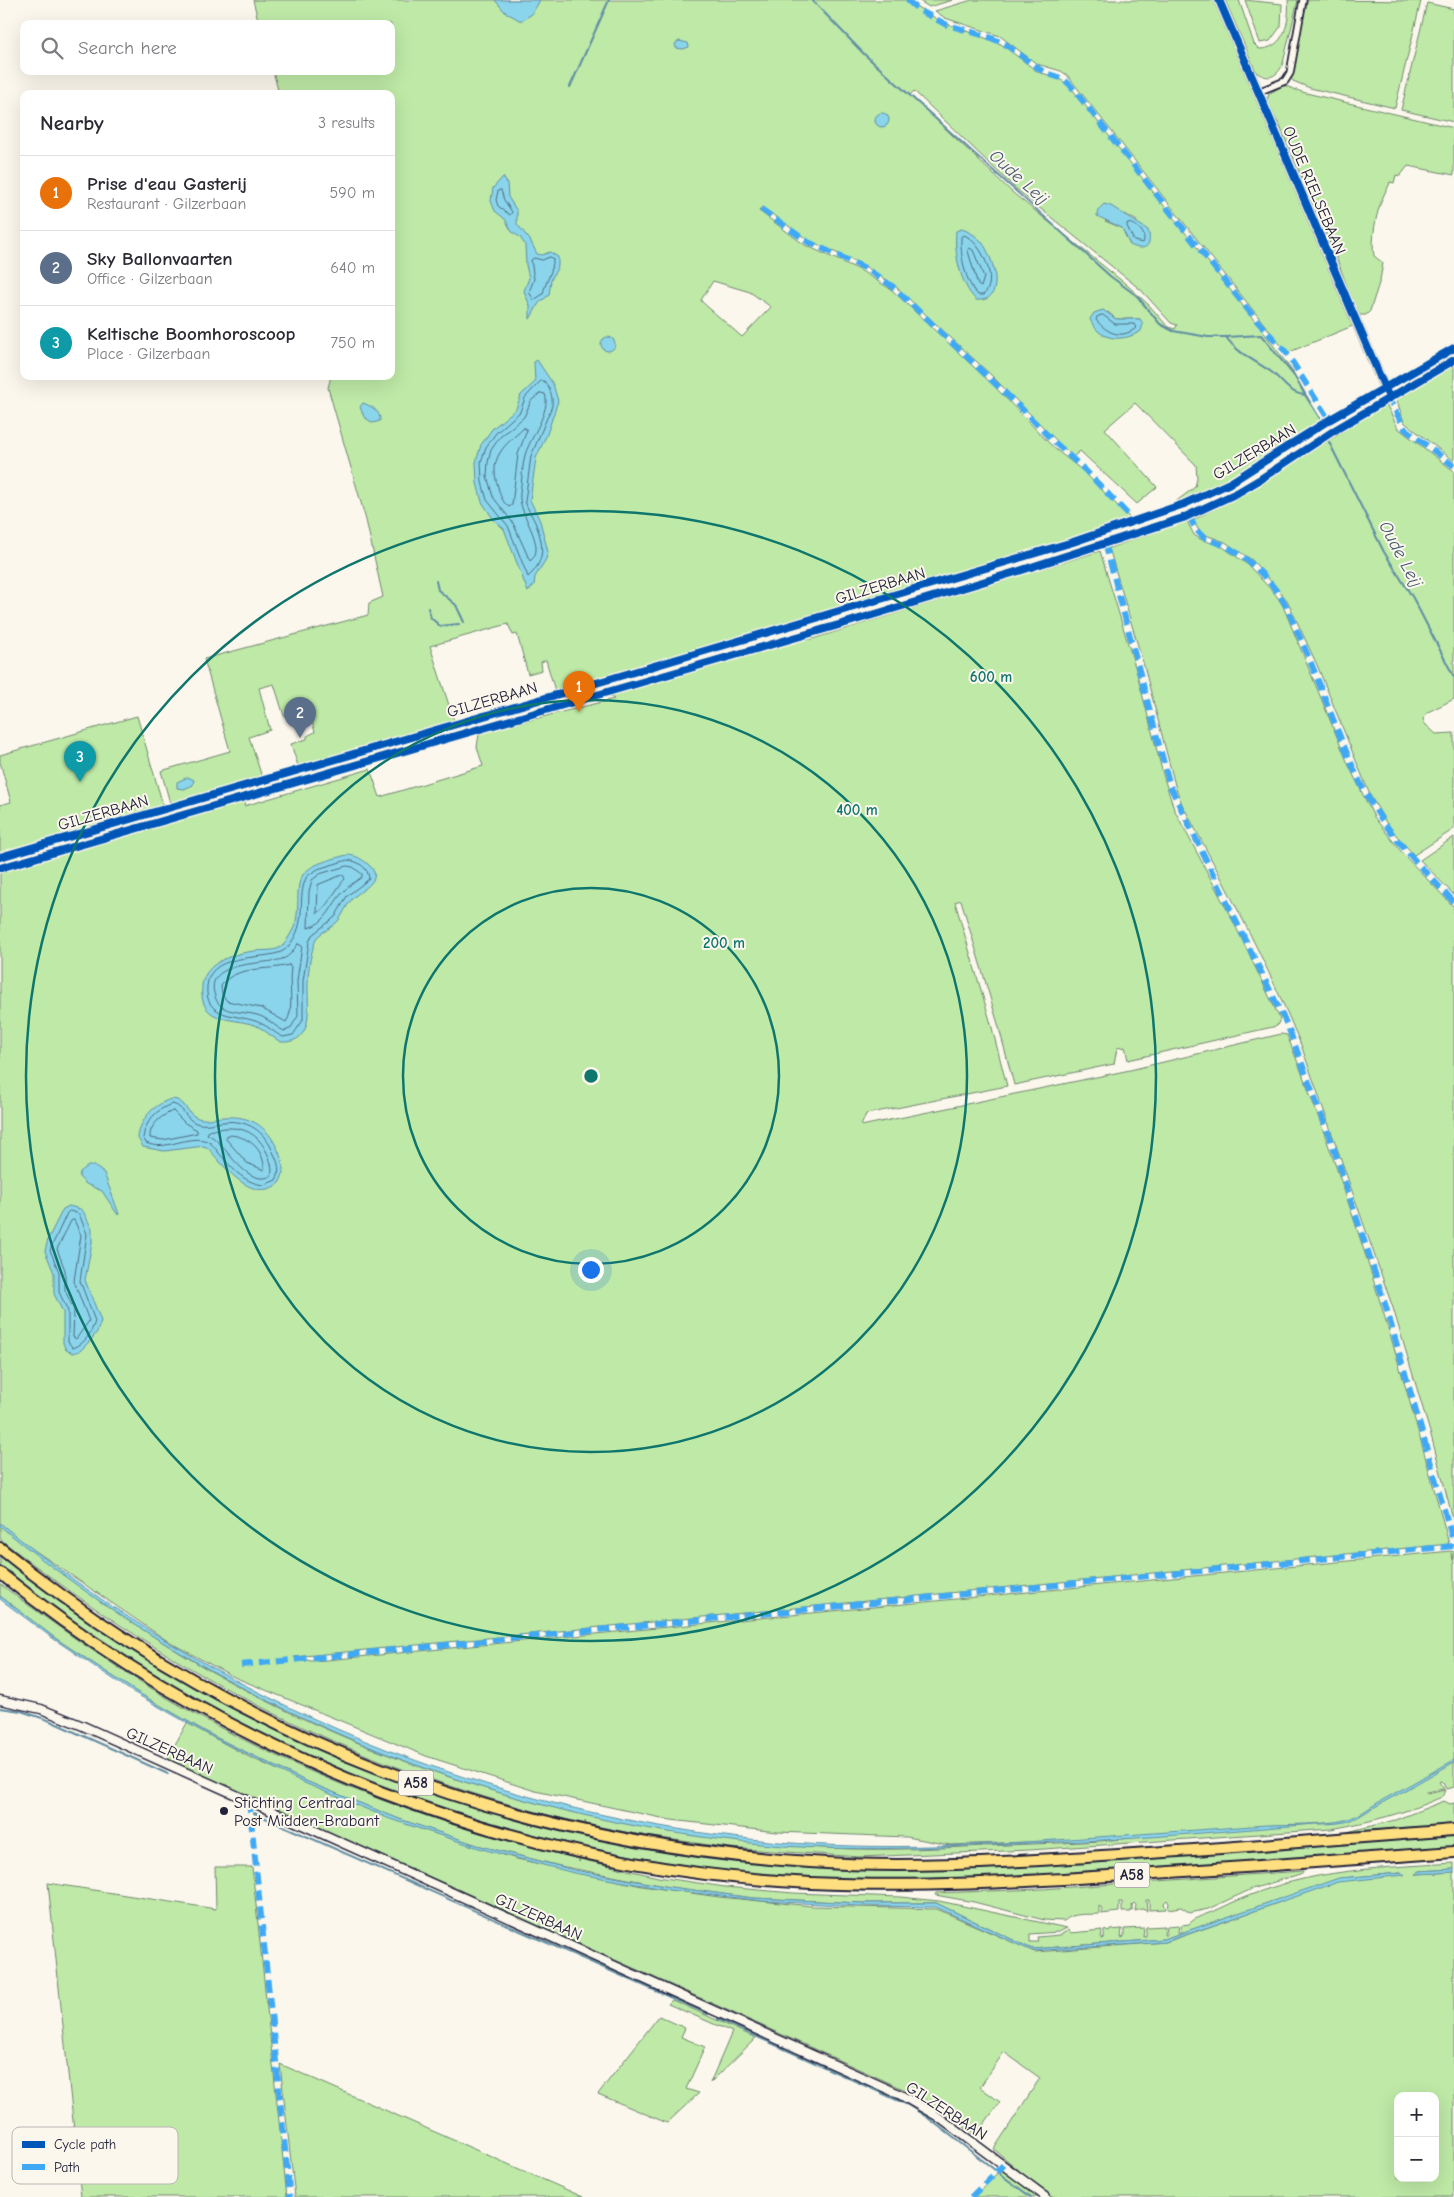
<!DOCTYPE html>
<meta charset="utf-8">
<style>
:root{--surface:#fff;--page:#f7f7f7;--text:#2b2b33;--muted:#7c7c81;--line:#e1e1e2;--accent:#22223b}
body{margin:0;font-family:"Comic Neue",sans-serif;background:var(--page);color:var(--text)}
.controls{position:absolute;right:15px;bottom:15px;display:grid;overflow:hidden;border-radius:10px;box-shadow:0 5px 20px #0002}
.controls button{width:45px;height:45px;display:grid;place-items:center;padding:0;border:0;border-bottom:1px solid var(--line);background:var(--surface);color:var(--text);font:25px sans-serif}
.you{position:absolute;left:590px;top:1269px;width:18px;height:18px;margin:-12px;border:4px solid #fff;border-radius:50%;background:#1a73e8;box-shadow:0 0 0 8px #1a73e833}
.badge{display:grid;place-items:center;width:32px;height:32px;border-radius:50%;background:var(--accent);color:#fff;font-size:16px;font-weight:700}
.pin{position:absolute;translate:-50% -41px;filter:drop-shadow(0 1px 2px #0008)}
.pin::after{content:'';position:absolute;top:26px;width:18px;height:15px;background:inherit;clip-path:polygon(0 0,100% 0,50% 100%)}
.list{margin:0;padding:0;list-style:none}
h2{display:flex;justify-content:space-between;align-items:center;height:65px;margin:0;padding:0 20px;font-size:21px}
h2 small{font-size:16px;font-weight:400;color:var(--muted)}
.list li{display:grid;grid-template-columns:32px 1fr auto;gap:15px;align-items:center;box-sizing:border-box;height:75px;padding:0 20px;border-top:1px solid var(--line)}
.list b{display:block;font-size:19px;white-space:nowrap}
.list p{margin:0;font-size:16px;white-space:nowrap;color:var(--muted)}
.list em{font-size:16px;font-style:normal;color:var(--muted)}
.icon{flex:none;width:28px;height:28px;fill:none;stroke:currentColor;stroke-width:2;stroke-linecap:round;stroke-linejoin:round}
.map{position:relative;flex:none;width:1454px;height:2197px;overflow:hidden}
.search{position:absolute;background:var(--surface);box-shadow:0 5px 20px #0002;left:20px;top:20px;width:375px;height:55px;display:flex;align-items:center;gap:12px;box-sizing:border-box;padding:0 18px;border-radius:10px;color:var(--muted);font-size:19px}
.panel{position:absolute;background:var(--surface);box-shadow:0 5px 20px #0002;left:20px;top:90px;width:375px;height:290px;border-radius:10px}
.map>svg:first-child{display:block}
</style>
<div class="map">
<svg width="1454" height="2197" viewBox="0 0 1454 2197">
<rect width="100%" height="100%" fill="#fbf7ec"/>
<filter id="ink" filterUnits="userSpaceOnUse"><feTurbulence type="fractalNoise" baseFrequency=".02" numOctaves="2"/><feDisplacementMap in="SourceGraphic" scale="10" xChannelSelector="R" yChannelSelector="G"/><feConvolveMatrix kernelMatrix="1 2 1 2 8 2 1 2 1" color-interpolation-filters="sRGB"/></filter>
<g filter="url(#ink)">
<g fill="#bee9a6" stroke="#708670" fill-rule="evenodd">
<path d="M253,0H906L940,21L1001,44L1038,72L1056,77L1069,85L1265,334L1293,372L1322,422L1207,492L1170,506L1195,487L1197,478L1196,465L1135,403L1105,429L1157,487L1137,504L1080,451L1073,457L991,375L895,286L863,265L808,240L762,207L759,211L805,245L860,270L892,290L993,385L1054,448L1083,471L1132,520L920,585L555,691L546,660L541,662L542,670L528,674L517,634L513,635L508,624L430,646L454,721L298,766L291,744L307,739V736L315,732L308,709L284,716L274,684L259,688L270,730L249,737L262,777L170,803L161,771L230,751L204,659L368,615L369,603L383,597L366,520L328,388L331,376H391V94H279L273,71H391V24H259ZM914,91L1016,189L1141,290L1171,323L1177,325L1175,329L1168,327L1149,305L1127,285L1013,193L910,95ZM1125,214L1137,221L1130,245L1122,228L1105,221ZM959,230C985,234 984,253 995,273L956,248V240ZM713,281L750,292L771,307L742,337L702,302L701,300ZM1108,312L1116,319H1140L1092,324Z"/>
<path d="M918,0H953L929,7Z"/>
<path d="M972,0H1216L1355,325L1287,353L1067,75L1061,71L1037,64L1000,36L945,18L935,11Z"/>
<path d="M1225,0H1239L1254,44L1259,49C1285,49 1290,21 1288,0H1298L1283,63C1278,77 1268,81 1256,72Z"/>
<path d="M1245,0L1282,4L1281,26L1270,41L1260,43Z"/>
<path d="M1307,0L1421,1L1395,108L1310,88L1293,81L1291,78Z"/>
<path d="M1427,3L1454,9V122L1401,110Z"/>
<path d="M1283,85L1302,92L1454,128V175L1408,166L1400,176L1396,175L1394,183L1390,182C1389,188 1385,191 1383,197C1376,212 1371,240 1374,256L1383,263L1380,280L1370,311L1366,315H1357L1340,267L1280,126L1266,103L1269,94Z"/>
<path d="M1454,362V461L1404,422L1396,398Z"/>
<path d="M1386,404L1398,428L1454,471V699L1428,712L1423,719L1425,724L1436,734L1454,733V829L1414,855L1388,826L1370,795L1317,665L1287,600L1252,560L1225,542L1203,534L1199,531L1193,520L1247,492Z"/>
<path d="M1187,521L1194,535L1200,539L1223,547L1248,565L1276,595L1283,606L1349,766L1374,817L1404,855L1454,907V1523L1432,1439L1393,1308L1301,1045C1267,962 1224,883 1182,804L1176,789L1144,666L1109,548Z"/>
<path d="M1100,551L1136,670L1164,778L1174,809L1234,923L1280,1019L1277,1026L1128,1060L1125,1047L1117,1048L1114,1064L1014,1085L998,1024L961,900L955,902L991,1024L1007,1086L866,1114L861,1126L1130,1070L1281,1034L1287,1035C1353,1200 1403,1372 1449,1544L294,1657L311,1661L327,1660L1451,1551L1454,1552V1560L1451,1553L1454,1563V1787L1446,1789L1442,1781L1439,1782L1444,1789L1426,1792L1427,1794L1445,1790L1442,1797C1402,1814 1374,1821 1331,1829L1030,1850L859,1857L730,1848L640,1835L586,1824L585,1821V1824C362,1772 180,1679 0,1539V873L247,799L244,806L370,769L380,797L483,766L477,747L479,734L486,731L614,699L610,696L602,698V696L802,639H812ZM15,1537L169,1642L234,1677L426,1756L535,1791L671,1820L777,1832L907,1837L950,1845L1131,1838C1090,1843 1047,1843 1006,1845C946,1848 886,1851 827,1848C610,1837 395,1776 207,1669C139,1630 76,1585 15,1537Z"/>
<path d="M137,716L163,805L0,853V805L11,802L0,762V755Z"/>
<path d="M1454,837V895L1420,860Z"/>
<path d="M0,1555C236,1740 517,1854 818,1868C918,1873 1017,1867 1117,1860C1229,1853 1342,1844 1454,1836V1847C1319,1857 1184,1869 1048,1875C964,1879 880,1883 796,1877C580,1862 372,1799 184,1693C119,1656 59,1613 0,1568Z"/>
<path d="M0,1584C63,1631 127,1676 195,1714C315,1781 445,1828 579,1859V1862L580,1859L658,1877L725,1887L793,1893L900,1897L939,1901L1067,1928L1059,1932L1030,1934V1942H1038L1037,1937L1060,1935L1069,1930L1071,1933L1102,1930L1101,1939L1104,1938V1930L1109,1932L1110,1930L1122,1929L1121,1938L1124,1937V1929L1144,1928L1143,1937L1146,1936V1927L1165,1926L1164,1935H1166L1167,1926L1179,1925L1178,1932H1181V1925L1189,1924C1196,1916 1208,1914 1219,1909C1299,1869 1367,1869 1454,1863V1869L1420,1871L1416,1874L1454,1872V2197H1050L994,2149L1040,2078L1004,2052L980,2087L1000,2102L976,2135L921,2097L167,1759L187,1723L249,1757L359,1806L421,1829L517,1859L642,1886L719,1897L812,1906L937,1909L1035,1952L1166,1942L1283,1901V1898L1164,1939L1032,1949L936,1903H860L753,1898L670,1887L560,1866L477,1845L399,1819L303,1780L215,1737L135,1691L55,1638L0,1596ZM1402,1873L1340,1880L1306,1890L1341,1878ZM1398,2096H1435V2178H1398Z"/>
<path d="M1444,1801L1450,1804L1454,1803V1824L1347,1832L1395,1820Z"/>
<path d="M215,1867H252L287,2197H81L48,1883L216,1909Z"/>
<path d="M1303,1871V1873L1252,1889L1208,1909L1190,1913L1181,1907L1168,1909L1169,1903L1167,1900L1164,1903L1166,1909L1149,1910V1900H1146L1147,1911L1142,1909L1135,1911L1136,1905L1134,1903L1132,1905L1133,1911L1131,1910V1912H1122V1902H1119V1912L1101,1914L1102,1908L1099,1906V1914C1088,1915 1073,1912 1064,1921L1044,1920L974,1902L935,1895L936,1893L1042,1889Z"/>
<path d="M672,2000L677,2002L756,2038L710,2083L732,2032L668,2004Z"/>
<path d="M659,2016L685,2028L681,2037L705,2047L686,2089L699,2093L667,2123L598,2094Z"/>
<path d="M280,2064L583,2197H295Z"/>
<path d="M1002,2168L1040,2197H974Z"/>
</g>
<g fill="#8ad5eb" stroke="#608da5">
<path d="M495,0H540L532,14L521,21L505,12Z"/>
<path d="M679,41L688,43L689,47L683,49L676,48L675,44Z"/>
<circle cx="882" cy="120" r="7"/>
<path d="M503,177L507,183L508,197L517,211V224L530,240L537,254L542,255L550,252L558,257V266L551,280L549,295L539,303L530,319V306L524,291L529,278L526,265L525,245L520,237L512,232L505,219L495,211L491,201L493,188Z"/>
<path d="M1104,204L1111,206L1148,230C1153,247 1144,252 1130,245L1122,228L1097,216L1098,210Z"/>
<path d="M961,229C969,231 975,235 981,241C993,255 1008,303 976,300C960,284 954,253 956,231Z"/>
<path d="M1103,310L1116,319H1140L1143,324L1141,331C1124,342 1099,342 1090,319L1094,313Z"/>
<circle cx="608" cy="344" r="7"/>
<path d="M537,360L553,384L558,401L547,434L536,458L530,500L540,521L548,552L546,559L535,577L534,585L528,592L504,529L494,520L482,502L477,483L476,462L481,445L492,429L516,409L521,395L535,382L534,362Z"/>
<path d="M363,403C371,406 381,411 380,421L373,423L364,417L360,407Z"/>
<path d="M188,777L194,780L193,785L184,789L177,788V782Z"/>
<path d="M348,855C356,855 363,860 369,865C386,881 359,890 351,900C346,906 343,915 338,921C332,928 323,931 317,937C311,950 308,969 308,983C307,1004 316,1044 281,1042C273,1038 267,1032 259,1027C238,1016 198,1027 202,986C204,962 235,953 255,951C262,950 270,951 277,949C282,947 286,943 288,938C291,933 295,927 296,921C302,891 288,873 326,861C333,859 341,856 348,855Z"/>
<path d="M171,1099C186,1099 186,1114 198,1118C207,1121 215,1117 224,1117C251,1115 268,1127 278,1150C283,1162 286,1173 279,1183C252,1205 224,1166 208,1148L204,1146L164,1151L143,1147L138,1138C140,1119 153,1105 171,1099Z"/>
<path d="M88,1166H94L104,1173L119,1214L118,1215L102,1191L86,1184L79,1177L80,1172Z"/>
<path d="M69,1206L80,1209L83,1211L92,1229V1243L85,1280L101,1321L97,1332L90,1341L80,1351L73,1353L66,1350L63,1343V1312L54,1294V1273L45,1251L48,1239L63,1209Z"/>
<path d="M0,1523C221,1705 494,1816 779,1842C884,1851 992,1845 1097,1837C1154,1833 1211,1829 1267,1825C1290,1824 1324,1825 1345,1820C1357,1817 1369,1808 1379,1802C1404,1788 1429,1774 1454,1760V1762C1427,1778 1400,1793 1373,1808C1364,1813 1355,1820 1345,1822C1335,1824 1324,1824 1314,1824C1294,1826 1273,1827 1252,1829C1188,1834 1123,1840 1058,1842C962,1846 867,1853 771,1845C489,1820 218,1706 0,1526Z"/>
<path d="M0,1596L55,1638L135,1691L215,1737L303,1780L399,1819L477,1845L574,1870L670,1887L753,1898L860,1903H936L1032,1949L1164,1939L1339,1878L1402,1873L1405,1875L1338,1882L1165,1942L1032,1951L936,1907L860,1906L763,1901L670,1890L574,1873L482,1849L390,1819L302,1782L214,1738L131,1691L51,1637L0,1599Z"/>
<path d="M1454,1869V1872L1416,1874L1420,1871Z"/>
</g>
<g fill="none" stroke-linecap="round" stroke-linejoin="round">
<g stroke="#4c6a81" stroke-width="1">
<path d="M501,190L504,200L512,212L510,215L498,206L496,200L498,191Z"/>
<path d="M1128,223C1138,225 1147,233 1143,243L1134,241L1127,226Z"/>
<path d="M964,235C981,241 1000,282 983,295H978C965,283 960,254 961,237Z"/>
<path d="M969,248L973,250L984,277L981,287L978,285L968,251Z"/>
<path d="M550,257L553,259C554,270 545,282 543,294L534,300L529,292L534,279L531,260L534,258L542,260Z"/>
<path d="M1103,315L1115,324H1134L1136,328C1121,340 1107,333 1096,320L1097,317Z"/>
<path d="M541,381H544C550,388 553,396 552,406L531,456L525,501C527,509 532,515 535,522C544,544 546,561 528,577L508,526L487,500L482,482L481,462L486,447L496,433L520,412L525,398Z"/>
<path d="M541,393L545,394C551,411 530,438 525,455C522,467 522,481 520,493C517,514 549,547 530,561L513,523L493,497L487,476L488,462L491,450L500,437L524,417L531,401Z"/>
<path d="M524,428L527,430L518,454L512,505L509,507C502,502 500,495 498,487C488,457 504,446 524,428Z"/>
<path d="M348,860C358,861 369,868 369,879L347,896L335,917L312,935L309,942L303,981V1020L293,1035L283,1037C274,1033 268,1026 260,1023C240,1013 204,1021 207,986C210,948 274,963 287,948C310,921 295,900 307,876L318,869Z"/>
<path d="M347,866L353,867L362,874V877C355,882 348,886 343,892C331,905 327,923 308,928L309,891L312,880L320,874Z"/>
<path d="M343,875L345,879C337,887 325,911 317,913L318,885Z"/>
<path d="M298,944L302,946L297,981L298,1016L290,1029L284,1031C274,1026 268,1018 257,1015C247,1012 233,1013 224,1008C219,1005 216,1001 215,996C202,960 265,965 282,959C290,957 293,950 298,944Z"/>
<path d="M289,965L291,968C288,983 295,1011 286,1022L261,1008L227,1001L222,994L221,986C235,965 267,971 289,965Z"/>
<path d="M172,1104C183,1105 185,1119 196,1123C205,1126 213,1123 223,1122C248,1119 265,1131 274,1154C278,1162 281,1171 276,1180L264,1185C243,1183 231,1167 218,1152C215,1148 212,1143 207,1141C187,1134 166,1152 146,1143L143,1138C145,1121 157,1109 172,1104Z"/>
<path d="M173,1111L185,1123L197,1130V1133L163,1140L150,1138C149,1125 162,1115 173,1111Z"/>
<path d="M225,1128C248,1127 260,1136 269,1157C271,1163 273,1170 271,1176C249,1187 230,1153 217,1141C214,1138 211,1136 207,1134L209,1131Z"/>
<path d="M228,1135C247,1135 265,1149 264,1170L247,1163L226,1139Z"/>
<path d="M70,1211L79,1214L87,1234L80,1281L95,1321C92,1332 85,1344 73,1348L68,1342V1311L59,1292V1272L50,1250L67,1213Z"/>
<path d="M74,1220L81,1235L74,1281L89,1321L76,1339L73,1337L74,1310L65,1290V1270L57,1249L71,1221Z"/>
</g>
<g stroke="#608da5" stroke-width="2">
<path d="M812,0L864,54L1110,276L1137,296L1160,324L1173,331L1208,337H1226C1237,353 1254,360 1270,371C1283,380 1287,393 1305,395L1321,420"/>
<path d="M570,87L609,0"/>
<path d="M1226,337L1261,335L1295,377L1305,395"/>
<path d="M1329,442L1384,552L1413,598L1454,677"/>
<path d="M436,581L438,590L456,605L464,622"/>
<path d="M428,608L431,618L440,626L459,624"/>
<path d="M0,1708L21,1711L48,1720L168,1774"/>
<path d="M254,1813L708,2014"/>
<path d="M718,2019L908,2105L928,2118L995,2170"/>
<path d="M997,2172L1031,2197"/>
</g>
<defs>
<path id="street" d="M1258,92L1285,81L1290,73L1303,0"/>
<g id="secondary">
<path d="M1219,0L1386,391"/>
<path d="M0,862L1017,565L1187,510L1234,489L1325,428L1454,353"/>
<path d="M0,1700L41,1709L83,1726L899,2094L937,2116L1046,2197"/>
</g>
<g id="highway">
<path d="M0,1548C232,1736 512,1844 810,1862C907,1869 1005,1862 1102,1856C1219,1849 1337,1839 1454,1830"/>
<path d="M0,1573C230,1758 516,1869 811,1883C916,1888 1020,1882 1125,1875C1235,1868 1344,1860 1454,1852"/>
</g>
</defs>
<use href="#street" stroke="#22223b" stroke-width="9"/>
<use href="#secondary" stroke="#22223b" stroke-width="11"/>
<use href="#highway" stroke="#22223b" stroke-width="14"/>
<use href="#street" stroke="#fbf7ec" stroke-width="5.5"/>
<use href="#secondary" stroke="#fbf7ec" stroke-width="8"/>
<use href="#highway" stroke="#ffdf80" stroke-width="10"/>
<g stroke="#3fa9f5" stroke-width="6" stroke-dasharray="12 6" stroke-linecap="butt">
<path d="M907,0L919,10L945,24L989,37L1005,44L1045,73L1064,79L1071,86L1224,280L1258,322L1286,352L1329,420"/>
<path d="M761,209L808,242L865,268L892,286L1023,410L1052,440L1085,470L1134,521"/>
<path d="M1387,395L1405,429L1454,466"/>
<path d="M1189,515C1202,547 1209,535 1234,551C1249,560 1264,575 1275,589C1286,602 1291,618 1298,633C1320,681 1336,732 1359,780C1381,828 1418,864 1454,902"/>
<path d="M1105,543L1170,786L1288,1027L1333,1146L1386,1307L1454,1544"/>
<path d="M241,1665L1454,1546"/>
<path d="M249,1800L290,2197"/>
<path d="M971,2197L1003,2165"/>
</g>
<defs>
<g id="cycleway">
<path d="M1219,0L1387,393"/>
<path d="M0,857L532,702L1073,542L1184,504L1230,483L1329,420L1454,348"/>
<path d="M0,868L849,622L1019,571L1183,518L1237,493L1259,480L1335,430L1454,360"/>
</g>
</defs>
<use href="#cycleway" stroke="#fbf7ec" stroke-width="11"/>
<use href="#cycleway" stroke="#0057b8" stroke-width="8"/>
</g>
</g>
<g fill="none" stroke="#0f766e" stroke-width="2.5">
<circle cx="591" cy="1076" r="188"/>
<circle cx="591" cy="1076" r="376"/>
<circle cx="591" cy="1076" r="565"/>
</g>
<circle fill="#22223b" stroke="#fbf7ec" stroke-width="2" cx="224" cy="1811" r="5"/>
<g text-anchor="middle" stroke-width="4" stroke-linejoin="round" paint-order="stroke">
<g fill="#fbf7ec" stroke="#636270" stroke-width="1">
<rect x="398.5" y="1770.5" width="35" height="25" rx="4"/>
<rect x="1114.5" y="1862.5" width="35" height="25" rx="4"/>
</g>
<g font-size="15" font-weight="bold" fill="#22223b">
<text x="416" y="1788">A58</text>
<text x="1132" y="1880">A58</text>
</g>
<g font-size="16" fill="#22223b" stroke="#fbf7ec">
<text transform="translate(1315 190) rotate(67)" y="6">OUDE RIELSEBAAN</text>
<text transform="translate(1254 451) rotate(-31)" y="6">GILZERBAAN</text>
<text transform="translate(880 585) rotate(-17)" y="6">GILZERBAAN</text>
<text transform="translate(492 699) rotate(-16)" y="6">GILZERBAAN</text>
<text transform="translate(103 812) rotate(-16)" y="6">GILZERBAAN</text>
<text transform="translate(170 1750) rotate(24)" y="6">GILZERBAAN</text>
<text transform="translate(539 1916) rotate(24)" y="6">GILZERBAAN</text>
<text transform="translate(947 2110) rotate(33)" y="6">GILZERBAAN</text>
</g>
<g font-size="16" fill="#22223b" stroke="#fbf7ec" text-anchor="start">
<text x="234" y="1808">Stichting Centraal<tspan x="234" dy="18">Post Midden-Brabant</tspan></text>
</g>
<g font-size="18" font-style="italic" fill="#415870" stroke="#fbf7ec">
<text transform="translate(1019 177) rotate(42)" y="6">Oude Leij</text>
<text transform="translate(1401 554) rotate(62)" y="6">Oude Leij</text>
</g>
</g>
<rect x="12" y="2127" width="166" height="57" rx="8" fill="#fbf7ec" stroke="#bab7b7" stroke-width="1"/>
<rect x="22" y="2141" width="23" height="7" fill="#0057b8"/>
<rect x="22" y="2164" width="23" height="6" fill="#3fa9f5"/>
<g font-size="14" fill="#22223b">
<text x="54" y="2149">Cycle path</text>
<text x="54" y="2172">Path</text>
</g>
<circle cx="591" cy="1076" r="8" fill="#0f766e" stroke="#fbf7ec" stroke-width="2.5"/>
<g font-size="15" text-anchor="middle" font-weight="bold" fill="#0f766e" stroke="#fbf7ec" stroke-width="4" stroke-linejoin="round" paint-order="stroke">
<text x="991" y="682">600 m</text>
<text x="857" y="815">400 m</text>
<text x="724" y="948">200 m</text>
</g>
</svg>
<div class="controls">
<button>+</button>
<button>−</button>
</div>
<div class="you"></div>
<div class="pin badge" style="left:579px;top:712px;background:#e8710a">1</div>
<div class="pin badge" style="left:300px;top:738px;background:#5c6f8a">2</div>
<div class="pin badge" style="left:80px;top:782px;background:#0f9aa8">3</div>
<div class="search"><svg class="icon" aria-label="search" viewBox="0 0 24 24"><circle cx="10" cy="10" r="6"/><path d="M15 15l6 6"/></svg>Search here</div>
<section class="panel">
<h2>Nearby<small>3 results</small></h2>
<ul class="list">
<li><span class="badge" style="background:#e8710a">1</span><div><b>Prise d'eau Gasterij</b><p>Restaurant · Gilzerbaan</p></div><em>590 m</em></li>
<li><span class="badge" style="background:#5c6f8a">2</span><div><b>Sky Ballonvaarten</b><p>Office · Gilzerbaan</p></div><em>640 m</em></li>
<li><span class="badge" style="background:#0f9aa8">3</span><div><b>Keltische Boomhoroscoop</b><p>Place · Gilzerbaan</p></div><em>750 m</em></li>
</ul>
</section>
</div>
